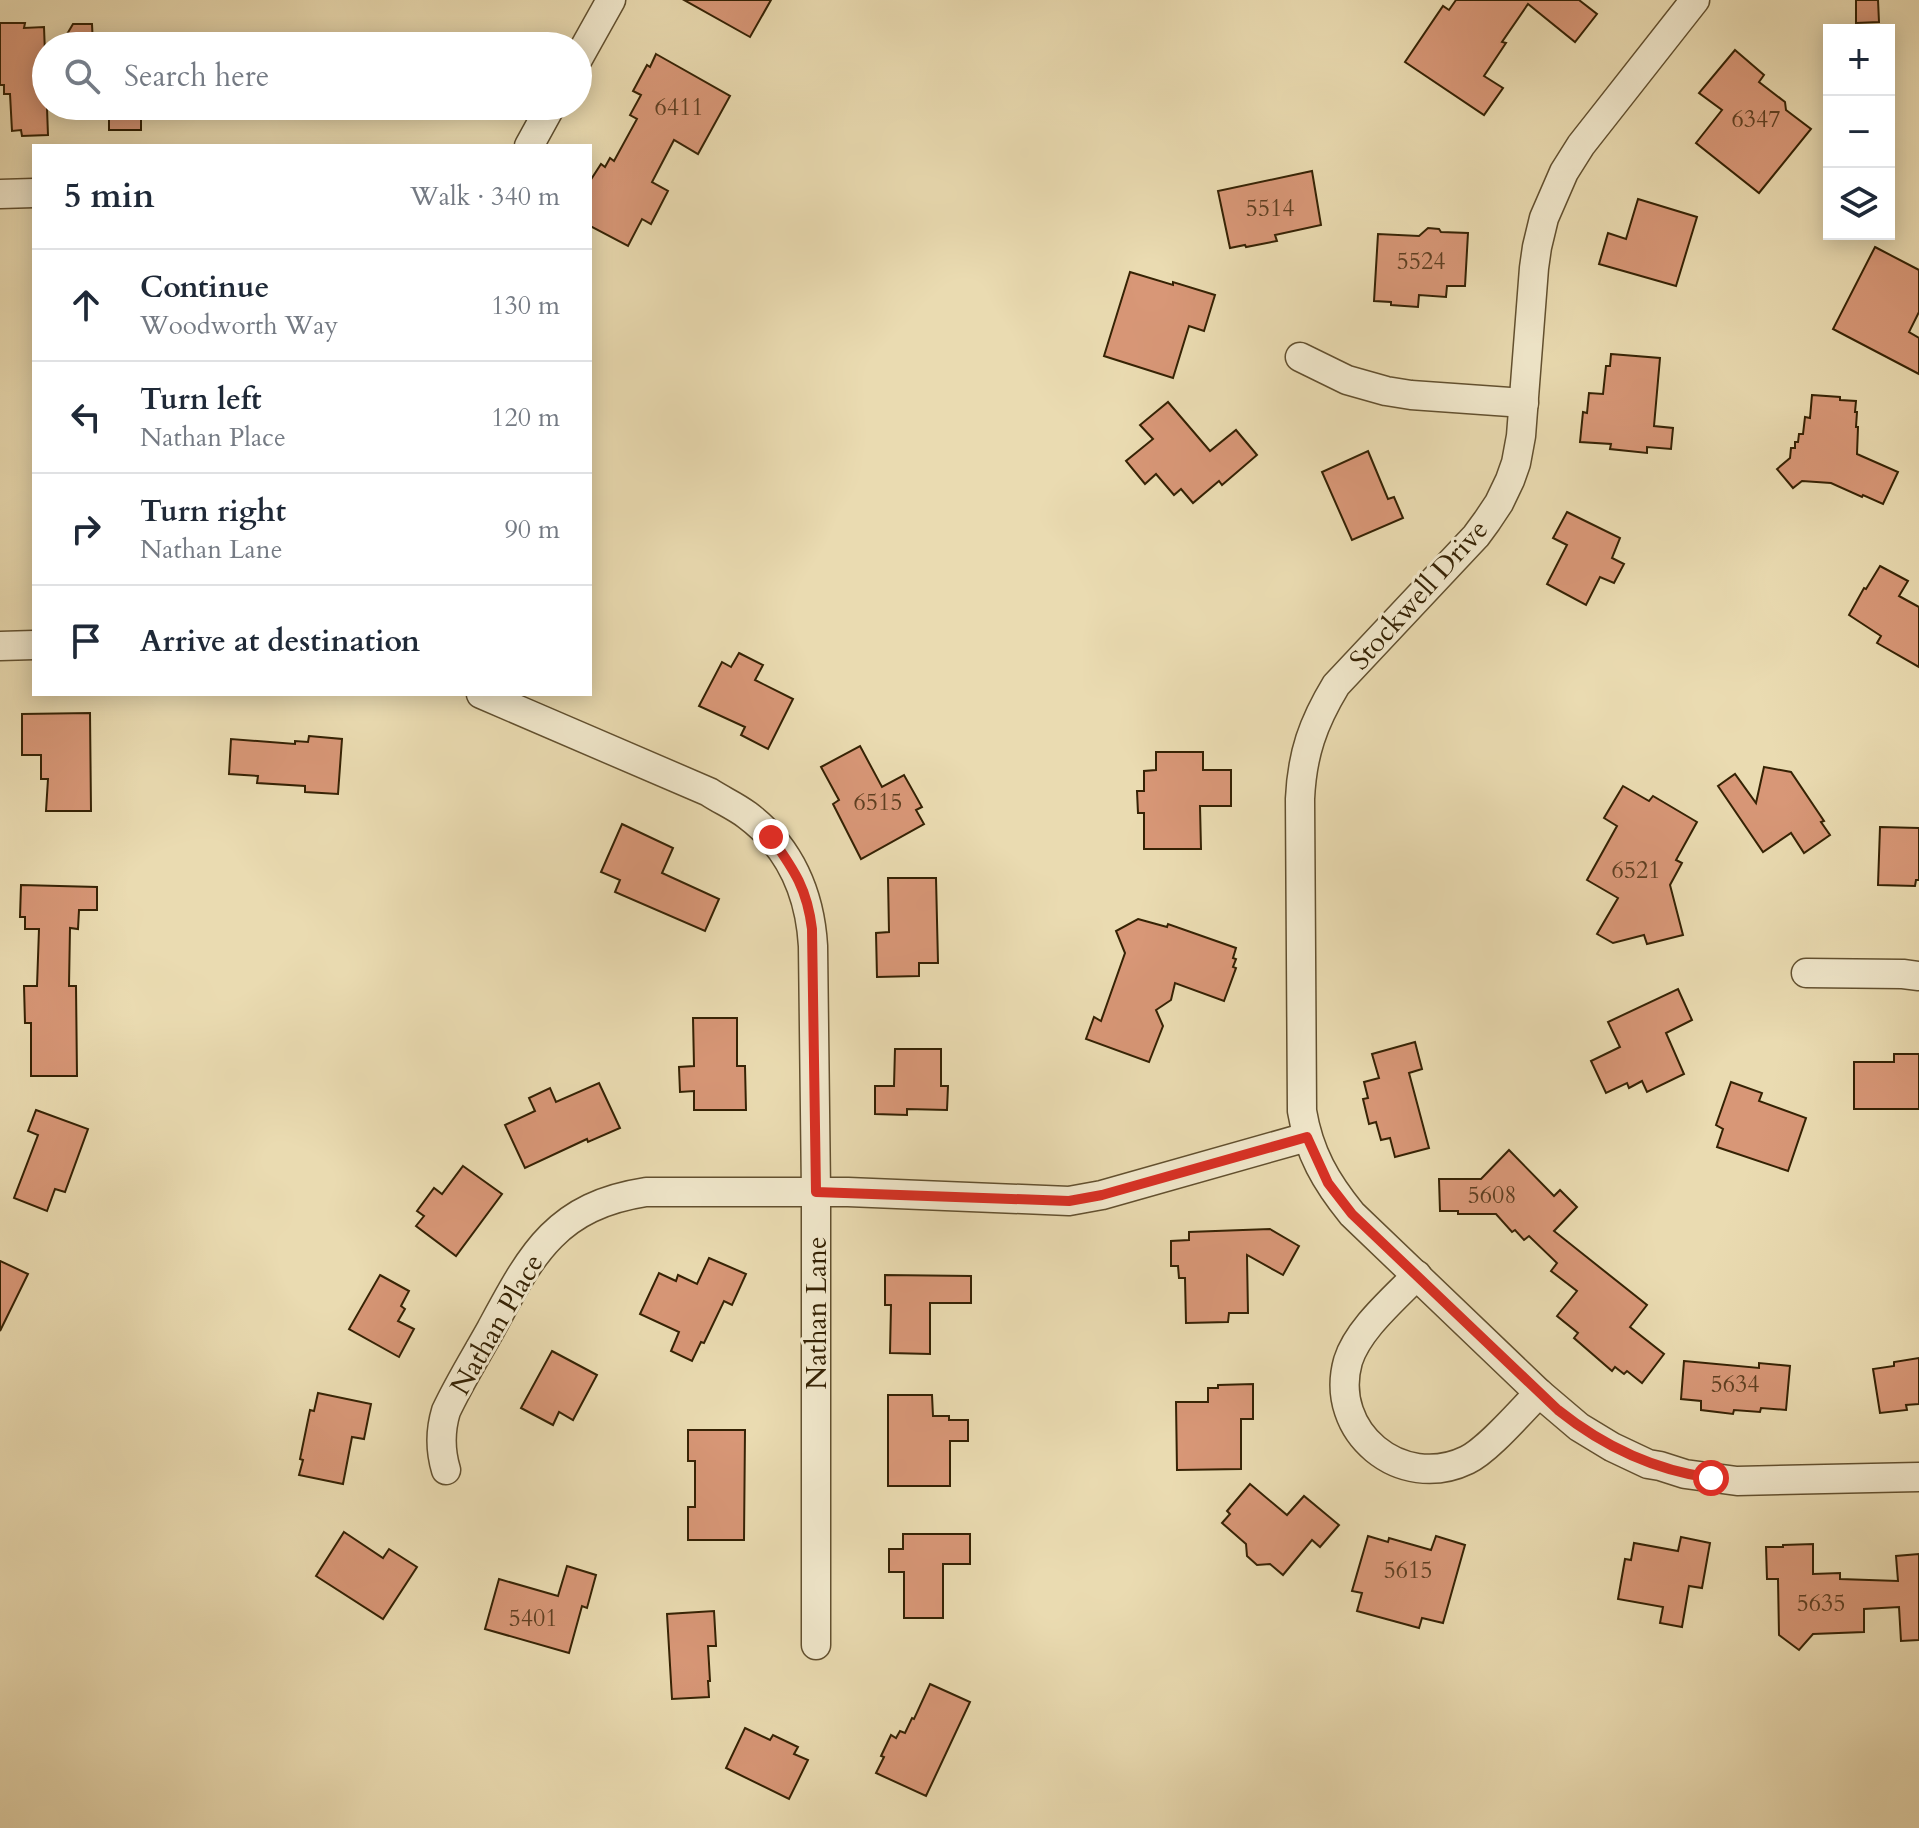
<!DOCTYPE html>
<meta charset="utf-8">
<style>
:root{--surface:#fff;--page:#f2f2f3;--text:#1f2937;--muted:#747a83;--line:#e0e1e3}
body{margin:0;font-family:Cardo,serif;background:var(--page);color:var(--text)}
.controls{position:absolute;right:24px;top:24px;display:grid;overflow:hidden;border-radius:0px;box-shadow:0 4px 20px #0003}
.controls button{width:72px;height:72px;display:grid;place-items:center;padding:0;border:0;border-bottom:2px solid var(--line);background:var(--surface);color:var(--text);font:40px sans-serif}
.stop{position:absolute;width:24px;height:24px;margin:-18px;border:6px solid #d93025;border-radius:50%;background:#fff}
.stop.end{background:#d93025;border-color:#fff;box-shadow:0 2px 8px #0008}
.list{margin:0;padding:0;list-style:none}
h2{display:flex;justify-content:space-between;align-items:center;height:104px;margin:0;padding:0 32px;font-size:34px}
h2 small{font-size:26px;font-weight:400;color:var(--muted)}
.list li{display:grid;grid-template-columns:52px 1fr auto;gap:24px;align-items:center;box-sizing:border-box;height:112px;padding:0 32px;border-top:2px solid var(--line)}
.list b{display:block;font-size:30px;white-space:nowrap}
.list p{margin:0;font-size:26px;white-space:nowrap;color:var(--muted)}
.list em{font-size:26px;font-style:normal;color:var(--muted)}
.icon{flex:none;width:44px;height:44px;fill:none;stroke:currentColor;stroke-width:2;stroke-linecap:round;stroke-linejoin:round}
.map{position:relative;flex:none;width:1919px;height:1828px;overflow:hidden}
.search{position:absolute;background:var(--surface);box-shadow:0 4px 20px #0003;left:32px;top:32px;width:560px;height:88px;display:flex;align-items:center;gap:20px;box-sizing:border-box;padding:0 28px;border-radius:44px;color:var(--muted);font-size:30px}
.panel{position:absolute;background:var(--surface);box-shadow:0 4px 20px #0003;left:32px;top:144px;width:560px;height:552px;border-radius:0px}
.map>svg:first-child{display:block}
</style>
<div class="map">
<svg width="1919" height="1828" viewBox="0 0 1919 1828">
<rect width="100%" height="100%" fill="#eadbb1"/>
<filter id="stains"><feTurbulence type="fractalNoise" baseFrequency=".0025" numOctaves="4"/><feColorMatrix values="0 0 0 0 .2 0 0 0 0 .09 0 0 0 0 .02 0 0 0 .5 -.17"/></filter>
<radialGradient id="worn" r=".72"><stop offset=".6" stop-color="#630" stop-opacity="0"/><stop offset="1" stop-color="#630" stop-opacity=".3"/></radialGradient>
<g fill="#d89777" stroke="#352204" stroke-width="2">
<path d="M684,0H771L750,37Z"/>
<path d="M1456,0H1579L1597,14L1575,42L1528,4L1502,42L1506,43L1484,76L1503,88L1484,115L1405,62L1443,6L1449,10Z"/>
<path d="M1856,0H1878L1879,22L1856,23Z"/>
<path d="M0,23H25L24,28L44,27L48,135L22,136L21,130L12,131L10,94H4V85H0Z"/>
<path d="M73,24H92L93,46H60Z"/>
<path d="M1735,50L1764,75L1759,82L1785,102L1786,110L1811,129L1759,193L1696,143L1722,110L1699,93Z"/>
<path d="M656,54L730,96L698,154L674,140L652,182L668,191L651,224L642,219L628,246L590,226V181L601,164L605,167L610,158L614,161L637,119L630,115L641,95L633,91L647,65L650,67Z"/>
<rect x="109" y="106" width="32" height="24"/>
<path d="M1312,171L1321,225L1275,235L1277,241L1246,247L1245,245L1230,248L1218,191Z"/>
<path d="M1638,199L1697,217L1676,286L1599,264L1608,233L1626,239Z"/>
<path d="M1428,228L1439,229L1441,232L1468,233L1465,286H1447L1446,297L1419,295L1418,307L1391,305V302L1374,301L1378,234L1419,236Z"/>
<path d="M1875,247L1919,270V312L1909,332L1919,338V374L1833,329Z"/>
<path d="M1130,272L1173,285V282L1215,295L1204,331L1189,326L1173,378L1104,356Z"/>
<path d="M1611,354L1660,358L1654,426L1673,428L1671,449L1647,447V453L1610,449L1611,444L1580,442L1583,412L1587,413L1589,393L1603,394L1606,366H1610Z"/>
<path d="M1812,395L1840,397V400L1856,401L1855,412H1857L1856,427H1858L1857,454L1898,472L1883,504L1863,495L1862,497L1831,483L1802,481L1793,488L1777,469L1790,458L1791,448H1795V442H1798L1799,434H1803L1805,417L1810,418Z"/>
<path d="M1168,402L1210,451L1236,430L1257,455L1222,485L1219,481L1193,503L1181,489L1174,495L1156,474L1145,484L1126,461L1153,439L1140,425Z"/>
<path d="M1368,451L1388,499L1394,497L1403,518L1352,540L1322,472Z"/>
<path d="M1567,512L1620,538L1612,558L1624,564L1614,583L1600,577L1586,605L1547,584L1567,545L1553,538Z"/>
<path d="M1880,566L1908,581L1899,596L1919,607V667L1877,643L1881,636L1849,615L1864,588L1866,589Z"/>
<path d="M739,653L763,665L755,680L793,699L768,749L741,735L745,727L699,706L722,662L731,667Z"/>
<path d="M90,713L91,811H46L48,779H41V755H22V714Z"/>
<path d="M309,736L342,739L338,794L305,792V786L257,783L258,776L229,774L231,739L295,744V741L308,742Z"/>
<path d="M860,746L882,787L904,775L922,807L916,810L924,824L861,859L833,804L839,800L821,767Z"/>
<path d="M1156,752H1203V770H1231V806H1200L1201,849H1144V813H1138L1137,791H1144V771L1156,770Z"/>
<path d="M1764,767L1791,772L1824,821L1821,822L1830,835L1804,853L1791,833L1763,852L1718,786L1735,774L1756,803Z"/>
<path d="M1623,786L1649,801L1653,796L1697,822L1676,860L1682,863L1670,885L1683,935L1647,944L1644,935L1613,943L1597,934L1618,898L1587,880L1617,826L1604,818Z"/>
<path d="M622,824L673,848L662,873L719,899L705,931L615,892L620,880L601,872Z"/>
<path d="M1880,827L1919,828V880H1916L1915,886L1878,885Z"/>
<path d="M888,878H936L938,963H919V976L877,977L876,933L889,932Z"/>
<path d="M21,885L97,887V910H79L78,929L70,928L69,986H76L77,1076H31V1023H25L24,986H37L39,929H25V917H20Z"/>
<path d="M1138,919L1167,927L1168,924L1236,948L1233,958L1236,959L1233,967L1236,968L1224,1001L1175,983L1171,1000L1156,1010L1163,1026L1149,1062L1086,1039L1094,1017L1101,1021L1125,953L1116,931Z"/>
<path d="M1678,989L1692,1020L1666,1033L1684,1074L1647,1092L1642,1081L1629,1088L1627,1083L1606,1093L1591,1061L1620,1047L1608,1022Z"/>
<path d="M693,1018H737V1066H745L746,1110H694V1091L680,1092L679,1067L694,1066Z"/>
<path d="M1415,1042L1422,1069L1409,1073L1429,1148L1395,1157L1390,1138L1381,1140L1376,1122L1369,1124L1363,1099L1368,1098L1364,1082L1379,1078L1372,1054Z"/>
<path d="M895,1049H941V1086H948L947,1110L907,1109V1115L875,1114V1086H894Z"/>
<path d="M1894,1054H1919V1109H1854V1062H1894Z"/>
<path d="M1731,1082L1762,1093L1759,1101L1806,1118L1788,1171L1717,1147L1723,1129L1716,1125Z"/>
<path d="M599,1083L620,1128L588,1142L587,1139L525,1168L505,1125L535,1111L529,1098L550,1088L556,1102Z"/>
<path d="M36,1110L88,1129L65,1192L55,1189L47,1211L14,1198L38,1135L28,1131Z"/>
<path d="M1509,1150L1554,1196L1560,1190L1577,1207L1554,1231L1647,1305L1630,1327L1664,1354L1642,1383L1627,1371L1624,1374L1615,1367L1612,1371L1574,1338L1578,1333L1557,1316L1577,1291L1551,1271L1557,1263L1529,1236L1524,1240L1515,1230L1512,1232L1496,1214H1458V1211H1440L1439,1179H1481Z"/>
<path d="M463,1166L502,1194L456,1256L416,1226L424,1216L417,1211L434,1188L442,1194Z"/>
<path d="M1270,1229L1299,1246L1283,1275L1247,1255L1248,1313H1229L1228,1322L1186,1323L1185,1278H1179L1178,1266H1171V1241L1189,1240V1232Z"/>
<path d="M709,1258L746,1274L732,1305L724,1301L704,1343L701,1342L692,1361L671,1351L679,1332L640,1314L659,1273L676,1281L678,1275L697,1284Z"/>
<path d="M0,1261L28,1274L0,1331Z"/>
<path d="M380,1275L409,1291L401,1306L405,1309L398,1321L414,1329L399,1357L349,1329Z"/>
<path d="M885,1275L971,1276V1303H930V1354L890,1353L891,1305H885Z"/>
<path d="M552,1351L597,1375L573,1420L559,1412L553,1425L521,1408Z"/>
<path d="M1919,1358V1404L1906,1405L1907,1410L1880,1413L1873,1369L1894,1366V1362Z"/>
<path d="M1684,1361L1759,1368V1363L1790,1366L1786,1410L1761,1408L1760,1412L1734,1410L1733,1414L1701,1410V1401L1681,1399Z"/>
<path d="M1253,1384V1419H1241V1469L1177,1470L1176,1402H1208V1388H1218V1385Z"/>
<path d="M318,1393L371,1404L364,1439L352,1437L343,1484L299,1475L303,1460L300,1459L310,1410L314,1411Z"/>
<path d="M888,1395H932L933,1416H949V1420H968V1441H950V1486H888Z"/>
<path d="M688,1430H745L744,1540H688V1507H695V1461H688Z"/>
<path d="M1250,1484L1287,1515L1304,1496L1339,1525L1320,1547L1312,1540L1283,1575L1270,1564L1257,1565L1247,1556L1246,1544L1222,1523L1230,1514L1227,1511Z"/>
<path d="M344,1532L383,1558L389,1549L417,1567L383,1619L316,1576Z"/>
<path d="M903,1534H970V1564H943V1618H904V1572H889V1549H903Z"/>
<path d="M1368,1536L1388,1542L1389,1538L1431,1550L1436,1536L1465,1545L1443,1623L1422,1618L1419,1628L1357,1611L1362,1593L1352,1591Z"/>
<path d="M1681,1537L1710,1543L1702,1588L1689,1586L1682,1627L1660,1623L1663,1607L1618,1599L1625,1559L1631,1560L1634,1543L1678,1551Z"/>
<path d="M1813,1544V1574L1840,1573V1579L1898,1581L1896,1556L1919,1554V1640L1901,1641L1899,1607L1864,1609V1632L1813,1634L1799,1650L1779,1635L1778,1579H1767L1766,1547H1783V1545Z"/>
<path d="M567,1566L596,1575L587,1608L582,1606L569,1653L485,1629L499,1579L558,1596Z"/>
<path d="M714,1611L716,1646H708L710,1681H708L709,1697L672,1699L667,1614Z"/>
<path d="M930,1684L970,1702L926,1796L876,1773L884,1757L881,1756L891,1735L896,1738L900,1731L905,1733L912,1718L914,1719Z"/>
<path d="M745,1728L770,1740L773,1735L798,1747L794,1754L808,1760L789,1799L726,1768Z"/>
</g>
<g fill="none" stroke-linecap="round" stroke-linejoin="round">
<defs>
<g id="street">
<path d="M1695,0L1581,145L1564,172L1544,218L1537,247L1534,268L1521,436L1516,463L1510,480L1499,503L1487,521L1476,536L1336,685C1313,723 1302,754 1300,799L1302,1111C1309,1153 1326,1182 1352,1214L1539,1393L1579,1427L1612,1447L1648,1464L1660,1466L1685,1474L1737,1481L1919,1477"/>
<path d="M578,59L611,0"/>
<path d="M529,146L551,106"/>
<path d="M0,194L34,193"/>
<path d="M1300,357L1347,380L1386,391L1411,395L1524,403"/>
<path d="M0,646L34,645"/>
<path d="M481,694L709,792C721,800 735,806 747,815C790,847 810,894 813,946L816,1192V1645"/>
<path d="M1806,973L1903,974L1919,976"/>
<path d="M1417,1275C1394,1299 1358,1329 1348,1361C1328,1432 1401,1492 1467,1460C1488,1450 1521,1411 1539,1393"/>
<path d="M446,1470C440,1450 440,1431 446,1411C459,1383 476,1356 491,1329C531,1255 555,1206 646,1192H848L1069,1201L1102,1195L1307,1137"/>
</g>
</defs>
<use href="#street" stroke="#62502f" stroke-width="31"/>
<use href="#street" stroke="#f1e8cc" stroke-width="28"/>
</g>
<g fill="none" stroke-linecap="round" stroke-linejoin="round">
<path stroke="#d93025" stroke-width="10" d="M771,837C794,870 807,888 812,929L816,1192L1069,1201L1102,1195L1307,1137L1328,1183L1352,1214L1558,1410C1603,1446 1654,1470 1711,1478"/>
</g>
<g text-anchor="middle" stroke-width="6" stroke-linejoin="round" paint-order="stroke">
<g font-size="24" fill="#5e3f21">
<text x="679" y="115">6411</text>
<text x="1756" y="127">6347</text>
<text x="1270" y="216">5514</text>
<text x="1421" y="269">5524</text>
<text x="878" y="810">6515</text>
<text x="1636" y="878">6521</text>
<text x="1492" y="1203">5608</text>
<text x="1735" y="1392">5634</text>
<text x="1408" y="1578">5615</text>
<text x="1821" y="1611">5635</text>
<text x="533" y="1626">5401</text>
</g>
<g font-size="28" fill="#352204" stroke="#f1e8cc">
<text transform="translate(1418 594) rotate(-48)" y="10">Stockwell Drive</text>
<text transform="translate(816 1313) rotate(-90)" y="10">Nathan Lane</text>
<text transform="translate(496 1324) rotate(-60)" y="10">Nathan Place</text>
</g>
</g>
<rect width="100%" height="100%" filter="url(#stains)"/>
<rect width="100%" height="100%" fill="url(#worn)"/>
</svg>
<div class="controls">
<button>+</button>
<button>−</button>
<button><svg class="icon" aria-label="layers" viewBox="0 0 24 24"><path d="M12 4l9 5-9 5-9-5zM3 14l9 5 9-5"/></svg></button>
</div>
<div class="stop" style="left:1711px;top:1478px"></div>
<div class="stop end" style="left:771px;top:837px"></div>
<div class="search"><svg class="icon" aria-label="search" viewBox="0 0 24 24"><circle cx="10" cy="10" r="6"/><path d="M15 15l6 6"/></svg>Search here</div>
<section class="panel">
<h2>5 min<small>Walk · 340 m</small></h2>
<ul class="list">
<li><svg class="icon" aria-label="ahead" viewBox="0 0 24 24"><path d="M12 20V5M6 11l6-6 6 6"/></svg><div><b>Continue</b><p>Woodworth Way</p></div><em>130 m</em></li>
<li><svg class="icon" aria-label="left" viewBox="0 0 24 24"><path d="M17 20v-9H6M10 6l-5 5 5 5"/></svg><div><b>Turn left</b><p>Nathan Place</p></div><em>120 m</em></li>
<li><svg class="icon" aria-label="right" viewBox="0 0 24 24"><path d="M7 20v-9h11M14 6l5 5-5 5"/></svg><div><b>Turn right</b><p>Nathan Lane</p></div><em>90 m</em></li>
<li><svg class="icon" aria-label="arrive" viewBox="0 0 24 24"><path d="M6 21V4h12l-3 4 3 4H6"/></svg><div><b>Arrive at destination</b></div></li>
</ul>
</section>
</div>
